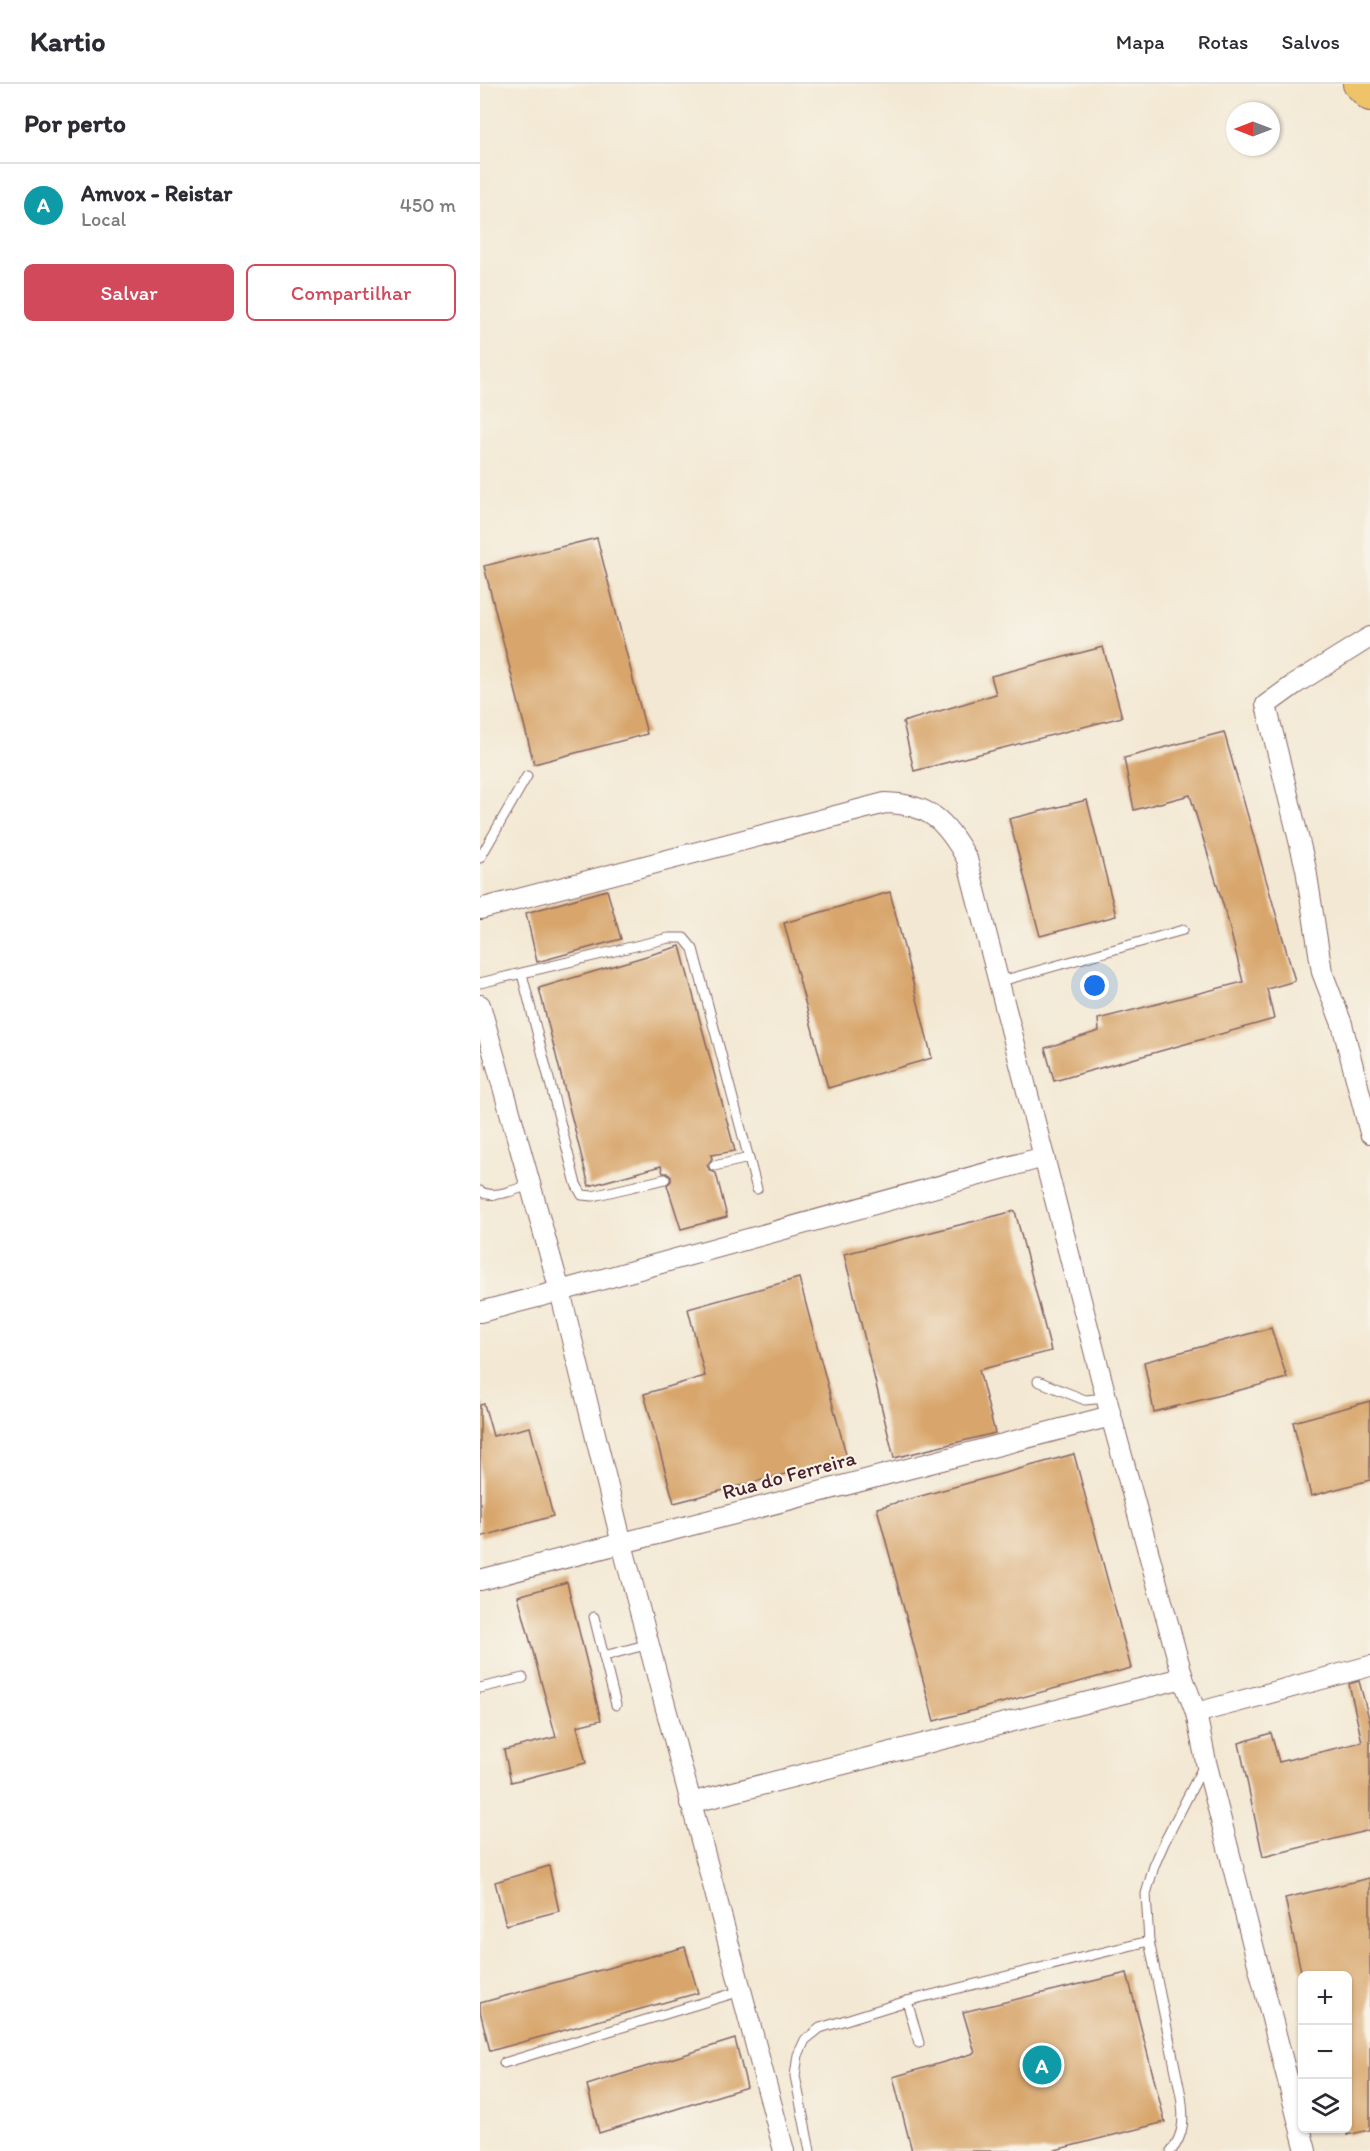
<!DOCTYPE html>
<html lang="pt">
<meta charset="utf-8">
<style>
:root{--surface:#fff;--page:#f7f7f7;--text:#2b2b33;--muted:#7c7c81;--line:#e1e1e2;--accent:#d1495b}
body{margin:0;font-family:Itim,sans-serif;background:var(--page);color:var(--text)}
.controls{position:absolute;right:18px;bottom:18px;display:grid;overflow:hidden;border-radius:9px;box-shadow:0 2px 4px #0004}
.controls button{width:54px;height:54px;display:grid;place-items:center;padding:0;border:0;border-bottom:2px solid var(--line);background:var(--surface);color:var(--text);font:30px sans-serif}
.compass{position:absolute;left:746px;top:18px;width:54px;height:54px;border-radius:50%;background:var(--surface);box-shadow:0 2px 4px #0004;rotate:270deg}
.you{position:absolute;left:615px;top:902px;width:21px;height:21px;margin:-15px;border:4px solid #fff;border-radius:50%;background:#1a73e8;box-shadow:0 0 0 9px #1a73e833}
.badge{display:grid;place-items:center;width:39px;height:39px;border-radius:50%;background:var(--accent);color:#fff;font-size:20px;font-weight:700}
.pin{position:absolute;translate:-50% -50%;border:3px solid #fff;box-shadow:0 2px 6px #0006}
.list{margin:0;padding:0;list-style:none}
h2{display:flex;justify-content:space-between;align-items:center;height:78px;margin:0;padding:0 24px;font-size:26px}
h2 small{font-size:20px;font-weight:400;color:var(--muted)}
.list li{display:grid;grid-template-columns:39px 1fr auto;gap:18px;align-items:center;box-sizing:border-box;height:84px;padding:0 24px;border-top:2px solid var(--line)}
.list b{display:block;font-size:22px;white-space:nowrap}
.list p{margin:0;font-size:20px;white-space:nowrap;color:var(--muted)}
.list em{font-size:20px;font-style:normal;color:var(--muted)}
.actions{display:flex;gap:12px;padding:18px 24px}
.actions a{flex:1;padding:14px 0;border:2px solid var(--accent);border-radius:9px;text-align:center;font-size:21px;color:var(--accent)}
.actions .main{background:var(--accent);color:#fff}
.icon{flex:none;width:33px;height:33px;fill:none;stroke:currentColor;stroke-width:2;stroke-linecap:round;stroke-linejoin:round}
.map{position:relative;flex:none;width:890px;height:2067px;overflow:hidden}
header{display:flex;align-items:center;gap:36px;box-sizing:border-box;height:84px;padding:0 30px;background:var(--surface);border-bottom:2px solid var(--line)}
header strong{font-size:28px}
nav{display:flex;gap:33px;margin-inline-start:auto;font-size:21px}
main{display:flex}
aside{flex:1;background:var(--surface)}
.map>svg:first-child{display:block}
</style>
<header>
<strong>Kartio</strong>
<nav><a>Mapa</a><a>Rotas</a><a>Salvos</a></nav>
</header>
<main>
<aside>
<h2>Por perto<small></small></h2>
<ul class="list">
<li><span class="badge" style="background:#0f9aa8">A</span><div><b>Amvox - Reistar</b><p>Local</p></div><em>450 m</em></li>
</ul>
<div class="actions"><a class="main">Salvar</a><a>Compartilhar</a></div>
</aside>
<div class="map">
<svg width="890" height="2067" viewBox="0 0 890 2067">
<rect width="100%" height="100%" fill="#f7f3e8"/>
<filter id="ink" filterUnits="userSpaceOnUse"><feTurbulence type="fractalNoise" baseFrequency=".0167" numOctaves="2"/><feDisplacementMap in="SourceGraphic" scale="12" xChannelSelector="R" yChannelSelector="G"/><feConvolveMatrix kernelMatrix="1 2 1 2 8 2 1 2 1" color-interpolation-filters="sRGB"/></filter>
<filter id="wash" filterUnits="userSpaceOnUse"><feTurbulence type="fractalNoise" baseFrequency=".008" numOctaves="4" result="noise"/><feDisplacementMap in="SourceGraphic" scale="24" xChannelSelector="R" yChannelSelector="G"/><feGaussianBlur stdDeviation="1.35" result="paint"/><feColorMatrix in="noise" values="0 0 0 0 0 0 0 0 0 0 0 0 0 0 0 0 0 1.4 0 .05"/><feComposite in="paint" operator="in"/></filter>
<g filter="url(#wash)">
<rect width="100%" height="100%" fill="#f3e8d3"/>
<g id="blocks">
<g fill="#d8a66c">
<path d="M117,454L167,650L54,680L4,482Z"/>
<path d="M623,563L642,633L434,687L423,638L516,610L511,592Z"/>
<path d="M744,648L815,897L787,905L794,935L574,997L565,964L619,947L618,935L763,898L748,837L710,711L654,726L644,674Z"/>
<path d="M607,716L636,832L560,852L529,735Z"/>
<path d="M127,806L141,855L57,878L46,829Z"/>
<path d="M410,808L452,974L348,1004L304,839Z"/>
<path d="M200,862L255,1067L231,1071L232,1075L227,1081L230,1087L236,1089L247,1133L201,1145L187,1101L191,1097V1093L187,1089H183L181,1082L109,1102L59,904Z"/>
<path d="M535,1127L571,1267L499,1286L515,1349L414,1374L364,1170Z"/>
<path d="M319,1194L367,1374L194,1419L164,1310L225,1292L208,1225Z"/>
<path d="M791,1244L807,1294L674,1328L664,1278Z"/>
<path d="M890,1317V1396L831,1412L813,1338Z"/>
<path d="M4,1320L13,1352L50,1343L73,1432L0,1453V1321Z"/>
<path d="M594,1370L651,1584L454,1637L397,1424Z"/>
<path d="M87,1498L121,1636L97,1642L106,1679L31,1698L24,1666L76,1653L38,1512Z"/>
<path d="M879,1597L890,1638V1746L783,1773L759,1659L791,1649L799,1678L882,1658L869,1600Z"/>
<path d="M69,1782L79,1827L26,1841L15,1798Z"/>
<path d="M890,1794V2046L867,2051V1892H822L805,1814Z"/>
<path d="M205,1863L218,1909L10,1967L0,1927V1919Z"/>
<path d="M647,1889L685,2038L571,2067H432L413,1993L495,1969L483,1928Z"/>
<path d="M255,1955L267,2003L119,2049L107,2001Z"/>
</g>
</g>
</g>
<g filter="url(#ink)">
<use href="#blocks" fill-opacity="0" stroke="#856566" stroke-width="1.5"/>
<g fill="none" stroke-linecap="round" stroke-linejoin="round">
<defs>
<g id="lane">
<path d="M0,774L47,692"/>
<path d="M42,890L96,1100L102,1111L113,1112L185,1095"/>
<path d="M518,898L703,846"/>
<path d="M0,899L189,854H204L213,865L277,1105"/>
<path d="M234,1082L269,1074"/>
<path d="M0,1107C13,1116 36,1105 50,1101"/>
<path d="M558,1297L605,1316L626,1314"/>
<path d="M114,1533L136,1621"/>
<path d="M124,1572L169,1560"/>
<path d="M0,1604L43,1594"/>
<path d="M427,1917L439,1959"/>
<path d="M24,1979L261,1907"/>
<path d="M330,2067L315,1992L318,1971L325,1956L340,1944L427,1917L669,1857"/>
<path d="M691,2067C705,2050 704,2033 701,2012L669,1857L666,1810L674,1782L684,1759L724,1681"/>
</g>
<g id="street">
<path d="M890,553L815,600L786,621L826,785L842,888L862,940L890,1049"/>
<path d="M0,825L405,719C450,720 466,737 487,775L631,1332L703,1594L716,1629L726,1678L826,2067"/>
<path d="M0,921L80,1207L142,1460L304,2067"/>
<path d="M0,1228L80,1207L564,1073"/>
<path d="M0,1496L631,1332"/>
<path d="M716,1629L890,1582"/>
<path d="M210,1719L703,1594"/>
</g>
<path id="primary" d="M878,0L890,12"/>
</defs>
<use href="#lane" stroke="#856566" stroke-width="11"/>
<use href="#street" stroke="#856566" stroke-width="22"/>
<use href="#primary" stroke="#856566" stroke-width="32"/>
<use href="#lane" stroke="#fff" stroke-width="9"/>
<use href="#street" stroke="#fff" stroke-width="20"/>
<use href="#primary" stroke="#efc469" stroke-width="30"/>
</g>
</g>
<g text-anchor="middle" stroke-width="4.5" stroke-linejoin="round" paint-order="stroke">
<g font-size="21" fill="#4a1f2b" stroke="#f7f3e8">
<text transform="translate(309 1391) rotate(-15)" y="7">Rua do Ferreira</text>
</g>
</g>
</svg>
<div class="controls">
<button>+</button>
<button>−</button>
<button><svg class="icon" aria-label="layers" viewBox="0 0 24 24"><path d="M12 4l9 5-9 5-9-5zM3 14l9 5 9-5"/></svg></button>
</div>
<svg class="compass" viewBox="-18 -18 36 36"><path d="M0-13l5 13h-10z" fill="#e53935"/><path d="M0 13l5-13h-10z" fill="#7c7c81"/></svg>
<div class="you"></div>
<div class="pin badge" style="left:562px;top:1981px;background:#0f9aa8">A</div>
</div>
</main>
